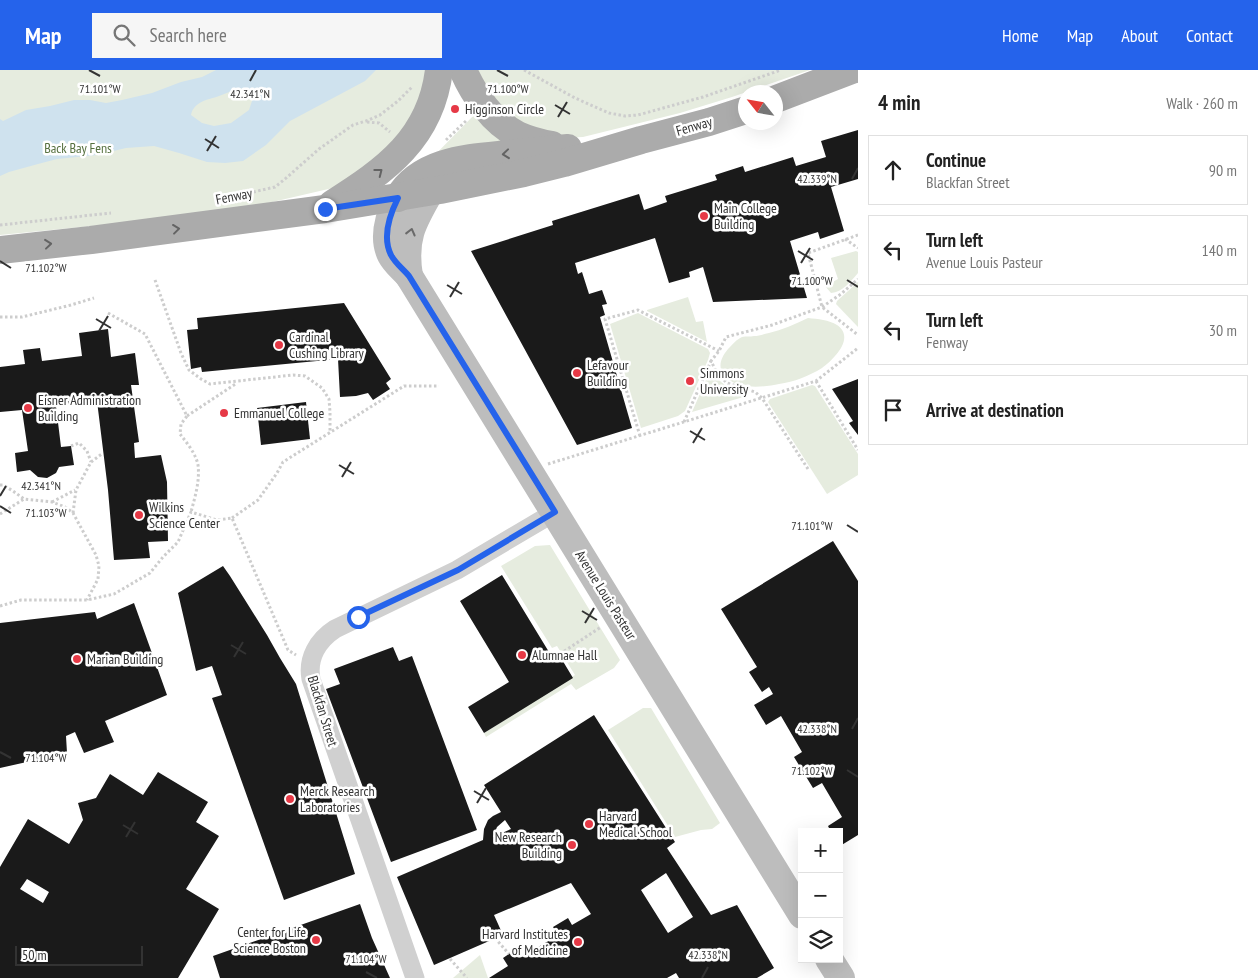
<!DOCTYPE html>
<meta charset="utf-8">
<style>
:root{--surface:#fff;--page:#f6f6f6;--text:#222;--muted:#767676;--line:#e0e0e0;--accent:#2563eb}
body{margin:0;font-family:"PT Sans Narrow",sans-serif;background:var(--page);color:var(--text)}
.controls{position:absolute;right:15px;bottom:15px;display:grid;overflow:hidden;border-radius:0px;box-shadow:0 5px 20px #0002}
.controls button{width:45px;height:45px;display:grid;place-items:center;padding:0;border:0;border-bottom:1px solid var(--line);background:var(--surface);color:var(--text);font:25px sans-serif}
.compass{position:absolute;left:738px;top:15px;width:45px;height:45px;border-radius:50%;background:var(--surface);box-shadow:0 5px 20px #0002;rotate:301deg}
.scale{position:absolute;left:15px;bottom:12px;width:128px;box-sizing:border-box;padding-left:5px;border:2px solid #333;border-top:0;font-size:14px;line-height:18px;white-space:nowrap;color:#333;-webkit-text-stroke:4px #fff;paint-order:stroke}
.stop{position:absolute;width:15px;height:15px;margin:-11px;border:4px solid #2563eb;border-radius:50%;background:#fff}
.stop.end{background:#2563eb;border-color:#fff;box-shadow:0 1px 5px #0008}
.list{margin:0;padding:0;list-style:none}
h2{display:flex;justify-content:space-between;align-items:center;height:65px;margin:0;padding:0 20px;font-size:21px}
h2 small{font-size:16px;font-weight:400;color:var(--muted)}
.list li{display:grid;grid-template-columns:32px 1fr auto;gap:15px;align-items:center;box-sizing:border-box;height:70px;margin:0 10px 10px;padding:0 10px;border:1px solid var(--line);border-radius:0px}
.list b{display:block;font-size:19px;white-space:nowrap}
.list p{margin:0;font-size:16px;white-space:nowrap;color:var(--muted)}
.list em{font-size:16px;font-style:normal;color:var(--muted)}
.icon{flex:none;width:28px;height:28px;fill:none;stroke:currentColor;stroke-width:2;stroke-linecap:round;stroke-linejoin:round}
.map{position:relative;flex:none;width:858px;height:908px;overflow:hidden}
header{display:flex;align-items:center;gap:30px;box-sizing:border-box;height:70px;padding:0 25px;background:var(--accent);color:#fff}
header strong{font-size:24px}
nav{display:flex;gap:28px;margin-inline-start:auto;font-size:18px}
.search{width:350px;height:45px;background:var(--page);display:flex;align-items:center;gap:12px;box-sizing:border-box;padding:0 18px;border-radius:0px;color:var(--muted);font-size:19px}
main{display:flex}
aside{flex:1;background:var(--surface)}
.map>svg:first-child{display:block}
</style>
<header>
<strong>Map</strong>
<div class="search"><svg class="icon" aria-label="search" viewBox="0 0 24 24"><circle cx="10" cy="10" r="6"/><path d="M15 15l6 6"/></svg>Search here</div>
<nav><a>Home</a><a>Map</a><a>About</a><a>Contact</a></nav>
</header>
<main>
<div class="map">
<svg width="858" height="908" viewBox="0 0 858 908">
<rect width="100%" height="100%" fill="#fff"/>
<g fill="#e6ecdf">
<path d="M0,0H432L407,64L337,117L268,133L204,145L0,165Z"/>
<path d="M475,0H810L732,27L680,43L583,67L564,68L529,59L496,33Z"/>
<path d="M476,43L517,71L427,93Z"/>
<path d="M856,181L858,182V203C850,212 843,222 831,223L825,216L823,209L827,208L829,214L838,209L831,188Z"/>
<path d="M858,212V257L836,234L837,231Z"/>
<path d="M688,227L696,252L703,251L707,272L647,241V240Z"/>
<path d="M638,243L708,279L710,283L708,290L685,341L678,346L641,358L610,254Z"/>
<path d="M808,248C818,249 829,250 837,255C856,268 833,290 822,298C809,306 794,312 779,314C766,317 742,319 731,311C717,302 718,291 728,279C732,275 737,269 742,267C746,266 750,267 754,266C759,266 764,264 769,263C782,260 795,254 808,248Z"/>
<path d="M710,301C714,304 715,306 719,310C726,317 735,321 745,322L747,326L692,342Z"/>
<path d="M812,315L815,316L858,384V405L827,424L768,332L770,329Z"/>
<path d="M550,475L620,590L614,598L576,620L571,614L486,667L484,663L575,605L557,576L552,578L501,496L535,476Z"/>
<path d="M643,638H651L720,753L712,759L701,760L675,767L608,660Z"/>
<path d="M480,885L488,908H453Z"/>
</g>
<path fill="#cfe2ee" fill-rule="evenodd" d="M216,0H376L365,11L290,51L266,75L243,91L225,93L207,92L179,83L154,76L126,78L97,85L57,89L38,94L9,102L0,106V49L3,51L26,40L50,36L74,30H90L106,33L122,30L152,23L181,12L202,7ZM237,18L249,20L253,28L249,40L231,53L214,56L202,53L191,45C194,31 208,30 219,26C225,24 231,21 237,18Z"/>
<g fill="#1a1a1a" fill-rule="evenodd">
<path d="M858,60V109L831,117L844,161L820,169L818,162L790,171L807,228L713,232L703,197L689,202L690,207L669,213L655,168L575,193L578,204L582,202L589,224L602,220L607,234L602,235L605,245L600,247L632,358L577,375L471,181L553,155L552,151L639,124L644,140L667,132L665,126L717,110L715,105L743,96L745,102L793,87L796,96L826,87L821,71Z"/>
<path d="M344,233L391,309L386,313L390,319L373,330L368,323L356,326L340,327L338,289L202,302L201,297L191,299L187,260L198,259L197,248Z"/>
<path d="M108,259L111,287L135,283L139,315H131L139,372L134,373L135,388L161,385L167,412L168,471L148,472L150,488L114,490L108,420L97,331L56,336L61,377L71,376L74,395L59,397L56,403L47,408L38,407L30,400L17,402L15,383L28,381L22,340L0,342V297L25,294L23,280L40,278L42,291L82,286L79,263Z"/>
<path d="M858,309V365L849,353L853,351L832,319Z"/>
<path d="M306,332L310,369L261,375L257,338Z"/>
<path d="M833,471L858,511V765L840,776L839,762H831L828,756L842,747L822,713L813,718L794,687L802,682L781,646L766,655L754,635L773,624L769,617L762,622L749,602L757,597L721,539Z"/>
<path d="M223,496L230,506L267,565L280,588L296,614L355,804L284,830L212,628L222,625L212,596L196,601L178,523Z"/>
<path d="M502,505L552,587L558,583L573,608L484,663L468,637L509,612L460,531Z"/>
<path d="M134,533L167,625L105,651L114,672L84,683L75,662L66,666L67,683L0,698V553L95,542L97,549Z"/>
<path d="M393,577L399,591L412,586L477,760L391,792L326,619L340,614L334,599Z"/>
<path d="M594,645L675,772L667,778L711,845L737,835L774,898L757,908H679L676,903L667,908H489L508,896L503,888L516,879L522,887L558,865L553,857L568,848L572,855L591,844L571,813L494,845L503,865L434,895L397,807L483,770L484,759L488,750L493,746L501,742L484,715ZM505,750L511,759L493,767L497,757ZM666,803L693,847L668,863L641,820Z"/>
<path d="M158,702L208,732L196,752L219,766L186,819L219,839L178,908H0V797L28,749L69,774L83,750L78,733L96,728L110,704L143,725ZM27,809L49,822L43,833L20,819Z"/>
<path d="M360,834L372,868L390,908H220L213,886Z"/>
</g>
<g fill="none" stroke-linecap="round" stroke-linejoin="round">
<g stroke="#cdcdcd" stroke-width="3" stroke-dasharray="2.5 2.5" stroke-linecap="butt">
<path d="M524,0L575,28L609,43L625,46L638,45L703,27L781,0"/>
<path d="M367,52L379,53L390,62"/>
<path d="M446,70L467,50"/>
<path d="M219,129L236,126L275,117L285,109L319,79L353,55L366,51L380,45L398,31L412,17"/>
<path d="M0,155L111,143"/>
<path d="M858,165L808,183L822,237L858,265"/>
<path d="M845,169L858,178"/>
<path d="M155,210L181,283L189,300L201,309L210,314L293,305L305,306L322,318L329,329L330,342V362"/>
<path d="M108,243L145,264L187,346L181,354L180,364C187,373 196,384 198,395C200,411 195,427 191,442"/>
<path d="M0,247H22L71,235L94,228"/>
<path d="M816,311L858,380"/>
<path d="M187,346L237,313"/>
<path d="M684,352L711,291"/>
<path d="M640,366L605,249L638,240L719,281"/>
<path d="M71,376L79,373L87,381L91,392"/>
<path d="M548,394L816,311L858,278"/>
<path d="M808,399L762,328L755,322L727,313L717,303L711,291L719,281L726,267L772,255L822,237L841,224L858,209"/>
<path d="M0,415H3L13,421L24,429L52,432L65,437L73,443L96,485L99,496L98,509L87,530"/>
<path d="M52,432L75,420"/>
<path d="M73,443L76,420L91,392L103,383"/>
<path d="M0,444L24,429"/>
<path d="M232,448L258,430L277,403L283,392L404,316H439"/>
<path d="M0,536L21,530H87L114,524L150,503L163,487L178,472L191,442L217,450L232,448L288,580L296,585"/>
<path d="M560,584L601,557"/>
<path d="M495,868L509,884"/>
<path d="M450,889L467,908"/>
</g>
<path stroke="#d0d0d0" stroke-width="19" d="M415,908L311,609C307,588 318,570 335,559L457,500L555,442"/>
<g stroke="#bdbdbd" stroke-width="28">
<path d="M398,128C390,144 382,167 391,185C395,193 403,199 409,206L802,845"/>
<path d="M409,206C403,169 412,153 430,122"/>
<path d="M829,889L841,908"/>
</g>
<g stroke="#ababab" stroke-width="28">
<path d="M463,0C474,25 493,53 518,65C529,70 541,73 552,75"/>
<path d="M776,29L852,0"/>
<path d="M398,128C420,90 468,88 507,84C527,82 548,80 568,78"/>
<path d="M332,134C386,100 431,68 439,0"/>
<path d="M0,180L91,170L325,139L440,120L524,103L564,93L641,70L709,52L746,40"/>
</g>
</g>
<defs><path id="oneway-chevron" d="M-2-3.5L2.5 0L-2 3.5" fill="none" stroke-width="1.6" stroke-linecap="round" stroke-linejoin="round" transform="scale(1.25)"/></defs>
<g stroke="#636363">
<use href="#oneway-chevron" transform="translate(506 84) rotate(174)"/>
<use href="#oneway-chevron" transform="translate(379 102) rotate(-38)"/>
<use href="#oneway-chevron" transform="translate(176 159) rotate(-7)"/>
<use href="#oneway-chevron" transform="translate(48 174) rotate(-6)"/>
</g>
<use stroke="#6a6a6a" href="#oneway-chevron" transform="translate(411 162) rotate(-76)"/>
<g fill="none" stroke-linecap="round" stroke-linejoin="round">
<path stroke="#2563eb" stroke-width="6" d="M325,139L398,128C390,144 382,167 391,185C395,193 403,199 409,206L555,442L458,500L358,547"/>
</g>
<path fill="none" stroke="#333" stroke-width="2" d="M89,0L100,6M497,0L508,6M250,11L256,0M555,35L570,44M558,47L567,32M205,69L219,78M207,81L216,66M852,109L858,98M798,181L813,190M0,191L11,198M801,193L810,178M847,210L858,217M447,215L462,224M450,227L459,212M96,249L111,258M99,261L108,246M690,361L705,370M693,373L702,358M339,395L354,404M342,407L351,392M0,426L6,416M0,436L11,443M847,455L858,462M582,541L597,550M585,553L594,538M231,575L246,584M234,587L243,572M852,659L858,648M0,682L11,688M847,700L858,707M474,721L489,730M477,733L486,718M123,755L138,764M126,767L135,752M366,902L377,908M702,908L708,897"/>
<g fill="#e63946" stroke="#fff" stroke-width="2">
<circle cx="455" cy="39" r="5"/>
<circle cx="704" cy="146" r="5"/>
<circle cx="279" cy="275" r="5"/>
<circle cx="577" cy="303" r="5"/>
<circle cx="690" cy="311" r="5"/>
<circle cx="28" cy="338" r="5"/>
<circle cx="224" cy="343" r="5"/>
<circle cx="139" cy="445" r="5"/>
<circle cx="522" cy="585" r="5"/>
<circle cx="77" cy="589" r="5"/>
<circle cx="290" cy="729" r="5"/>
<circle cx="589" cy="754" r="5"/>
<circle cx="572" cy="775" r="5"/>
<circle cx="316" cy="870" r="5"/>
<circle cx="578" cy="872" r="5"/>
</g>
<g text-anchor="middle" stroke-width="5" stroke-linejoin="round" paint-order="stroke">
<g font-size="14" fill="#333" stroke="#fff" text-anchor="start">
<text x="465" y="44">Higginson Circle</text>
<text x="714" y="143">Main College<tspan x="714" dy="16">Building</tspan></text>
<text x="289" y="272">Cardinal<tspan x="289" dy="16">Cushing Library</tspan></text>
<text x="587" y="300">Lefavour<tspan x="587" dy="16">Building</tspan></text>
<text x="700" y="308">Simmons<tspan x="700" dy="16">University</tspan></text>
<text x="38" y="335">Eisner Administration<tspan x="38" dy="16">Building</tspan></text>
<text x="234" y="348">Emmanuel College</text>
<text x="149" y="442">Wilkins<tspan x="149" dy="16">Science Center</tspan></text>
<text x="532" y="590">Alumnae Hall</text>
<text x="87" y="594">Marian Building</text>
<text x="300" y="726">Merck Research<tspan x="300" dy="16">Laboratories</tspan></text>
<text x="599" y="751">Harvard<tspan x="599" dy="16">Medical School</tspan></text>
<text x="562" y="772" text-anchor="end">New Research<tspan x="562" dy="16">Building</tspan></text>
<text x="306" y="867" text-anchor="end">Center for Life<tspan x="306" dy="16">Science Boston</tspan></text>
<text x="568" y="869" text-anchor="end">Harvard Institutes<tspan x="568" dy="16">of Medicine</tspan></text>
</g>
<g font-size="14" fill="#333" stroke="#fff">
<text transform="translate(694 56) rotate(-16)" y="5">Fenway</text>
<text transform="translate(234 126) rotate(-11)" y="5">Fenway</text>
<text transform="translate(606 525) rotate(58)" y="5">Avenue Louis Pasteur</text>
<text transform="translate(323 641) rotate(73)" y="5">Blackfan Street</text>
</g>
<g font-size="14" fill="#56703f" stroke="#fff">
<text x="78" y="83">Back Bay Fens</text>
</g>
</g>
<g font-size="12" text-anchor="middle" fill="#333" stroke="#fff" stroke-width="5" stroke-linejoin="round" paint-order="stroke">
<text x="100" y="23">71.101°W</text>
<text x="508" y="23">71.100°W</text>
<text x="250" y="28">42.341°N</text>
<text x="817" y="113">42.339°N</text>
<text x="46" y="202">71.102°W</text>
<text x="812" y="215">71.100°W</text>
<text x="41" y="420">42.341°N</text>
<text x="46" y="447">71.103°W</text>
<text x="812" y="460">71.101°W</text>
<text x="817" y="663">42.338°N</text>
<text x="46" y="692">71.104°W</text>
<text x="812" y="705">71.102°W</text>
<text x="708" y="889">42.338°N</text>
<text x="366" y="893">71.104°W</text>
</g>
</svg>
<div class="controls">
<button>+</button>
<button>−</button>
<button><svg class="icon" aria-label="layers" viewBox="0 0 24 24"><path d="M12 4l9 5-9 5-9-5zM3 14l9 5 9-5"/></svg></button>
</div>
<svg class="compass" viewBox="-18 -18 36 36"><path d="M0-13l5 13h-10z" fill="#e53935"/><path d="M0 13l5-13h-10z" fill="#767676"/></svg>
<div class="scale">50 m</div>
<div class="stop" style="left:358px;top:547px"></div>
<div class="stop end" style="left:325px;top:139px"></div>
</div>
<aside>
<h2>4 min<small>Walk · 260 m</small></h2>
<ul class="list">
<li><svg class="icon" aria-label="ahead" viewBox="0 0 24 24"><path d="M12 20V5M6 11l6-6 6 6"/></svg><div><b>Continue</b><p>Blackfan Street</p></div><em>90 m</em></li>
<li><svg class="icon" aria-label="left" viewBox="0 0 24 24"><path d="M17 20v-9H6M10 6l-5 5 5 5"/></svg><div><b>Turn left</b><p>Avenue Louis Pasteur</p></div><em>140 m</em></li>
<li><svg class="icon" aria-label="left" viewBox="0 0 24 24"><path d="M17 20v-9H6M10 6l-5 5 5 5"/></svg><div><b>Turn left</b><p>Fenway</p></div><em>30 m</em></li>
<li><svg class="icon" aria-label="arrive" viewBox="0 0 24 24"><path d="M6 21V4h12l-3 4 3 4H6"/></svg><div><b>Arrive at destination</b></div></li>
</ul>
</aside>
</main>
